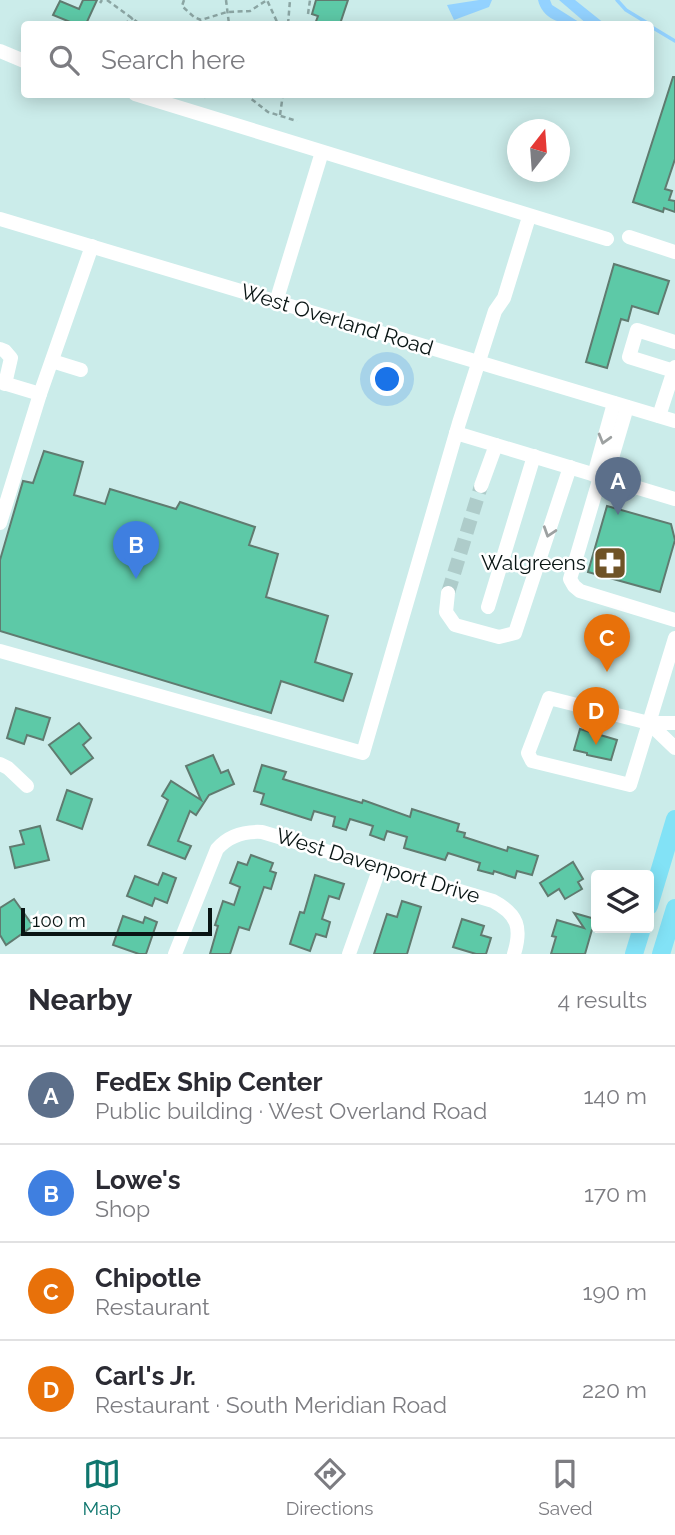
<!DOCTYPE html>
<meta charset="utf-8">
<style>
:root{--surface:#fff;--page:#f2f2f3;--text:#2b2b33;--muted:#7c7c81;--line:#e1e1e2;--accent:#0f766e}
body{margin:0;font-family:Raleway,sans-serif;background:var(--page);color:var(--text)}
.controls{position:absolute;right:21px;bottom:21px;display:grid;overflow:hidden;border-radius:7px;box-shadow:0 4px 18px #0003}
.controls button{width:63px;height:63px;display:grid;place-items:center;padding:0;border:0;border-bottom:2px solid var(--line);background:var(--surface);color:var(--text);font:35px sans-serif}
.compass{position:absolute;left:507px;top:119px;width:63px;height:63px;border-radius:50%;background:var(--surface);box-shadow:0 4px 18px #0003;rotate:17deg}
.scale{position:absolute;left:21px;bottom:18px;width:191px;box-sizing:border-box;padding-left:7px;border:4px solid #091514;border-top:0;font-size:19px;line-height:24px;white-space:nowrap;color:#091514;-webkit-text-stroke:5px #fff;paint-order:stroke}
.you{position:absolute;left:388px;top:380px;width:24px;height:24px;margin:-18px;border:5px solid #fff;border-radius:50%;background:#1a73e8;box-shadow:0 0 0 10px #1a73e833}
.badge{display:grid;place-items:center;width:46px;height:46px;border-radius:50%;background:var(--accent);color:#fff;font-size:23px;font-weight:700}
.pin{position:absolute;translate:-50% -58px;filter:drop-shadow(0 2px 4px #0008)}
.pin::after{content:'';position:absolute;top:37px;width:24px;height:21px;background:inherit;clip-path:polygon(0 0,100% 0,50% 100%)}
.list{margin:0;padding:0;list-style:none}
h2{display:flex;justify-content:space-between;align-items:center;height:91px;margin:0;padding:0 28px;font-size:30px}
h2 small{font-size:23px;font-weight:400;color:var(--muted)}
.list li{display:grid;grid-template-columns:46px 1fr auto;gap:21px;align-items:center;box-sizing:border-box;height:98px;padding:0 28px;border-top:2px solid var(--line)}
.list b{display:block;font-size:26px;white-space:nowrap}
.list p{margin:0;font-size:23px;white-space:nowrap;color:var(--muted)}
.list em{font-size:23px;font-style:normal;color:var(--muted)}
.icon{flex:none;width:38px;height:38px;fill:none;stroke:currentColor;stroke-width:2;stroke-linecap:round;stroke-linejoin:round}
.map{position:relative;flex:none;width:675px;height:954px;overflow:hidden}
.search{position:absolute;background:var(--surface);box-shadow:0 4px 18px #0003;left:21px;right:21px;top:21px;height:77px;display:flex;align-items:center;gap:18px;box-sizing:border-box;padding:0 24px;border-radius:7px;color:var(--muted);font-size:26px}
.sheet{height:483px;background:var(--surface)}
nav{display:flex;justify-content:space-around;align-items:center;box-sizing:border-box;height:98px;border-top:2px solid var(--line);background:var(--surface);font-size:19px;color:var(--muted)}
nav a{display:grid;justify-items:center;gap:4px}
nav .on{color:var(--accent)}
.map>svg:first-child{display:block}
</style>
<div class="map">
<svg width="675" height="954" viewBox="0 0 675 954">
<rect width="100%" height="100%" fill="#cbecea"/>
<g fill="#93d2ff">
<path d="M479,0H492L489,7L454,20L447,5Z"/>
<path d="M538,0H550L552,5L582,24C564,25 543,21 538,0Z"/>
<path d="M559,0H575L605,24H587Z"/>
</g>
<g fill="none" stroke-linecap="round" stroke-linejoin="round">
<g stroke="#93d2ff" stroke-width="3.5">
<path d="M617,0L626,10L649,24"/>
<path d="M650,26L675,41"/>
</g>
</g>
<g fill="#5dc9a7" stroke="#607b70" stroke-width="2">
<path d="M83,0H97L86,24H75L53,15L60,1L79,9Z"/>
<path d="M316,0H348L340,24H315L318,16L312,14Z"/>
<path d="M673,77H675V159L665,189L672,191L669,200L675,201V212L664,208L663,212L633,202Z"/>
<path d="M614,264L669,281L658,314L632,306L628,321L621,319L607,368L586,362Z"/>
<path d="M44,451L83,462L74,495L105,504L110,489L176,509L180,502L255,527L249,545L278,554L266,597L328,616L315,662L352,674L343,701L281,681L271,713L0,631V560L23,481L33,483Z"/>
<path d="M607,506L671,524L675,540L660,592L588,572Z"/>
<path d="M16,708L50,718L43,740L27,735L24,744L7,738Z"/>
<path d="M79,723L91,738L83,745L93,758L71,774L49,745Z"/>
<path d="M580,729L617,740L611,760L587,755V753L574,750Z"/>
<path d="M213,755L221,773L228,770L234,784L209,795L196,815L190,811L178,841L191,846L185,859L148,845L168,800L162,796L171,781L201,800L186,766Z"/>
<path d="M262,765L286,772L283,779L362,803L363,800L410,817L412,809L459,824L457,831L465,833L464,837L507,851L508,847L538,856L532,875L517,871L515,878L494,871L493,874L478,870L480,863L448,853L445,860L404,848L407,837L387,831L384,840L370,835L373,826L350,819L346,830L333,826L335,817L314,811L311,820L261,804L264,794L254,791Z"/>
<path d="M67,790L92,799L82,829L57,820Z"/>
<path d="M40,826L49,860L15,868L10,847L24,844L20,831Z"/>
<path d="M251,855L273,863L270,871L276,873L271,889L264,887L249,930L239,927L230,954H210L218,926L215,925L223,901L234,905L240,887L230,883L238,862L247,865Z"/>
<path d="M573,862L583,879L578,882L582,889L565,899L559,889L548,896L540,883Z"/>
<path d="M163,873L176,878L167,903L155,898L152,906L127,896L135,876L158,885Z"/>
<path d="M315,875L344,884L339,899L329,896L322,919L330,922L326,937L316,934L310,951L290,944L300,912L304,913Z"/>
<path d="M14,899L33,926L6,945L0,935V908Z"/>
<path d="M402,901L421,907L407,954H374L387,914L397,917Z"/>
<path d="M574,913L595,919L585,954H551L556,937L552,936L557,920L584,928Z"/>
<path d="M123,916L143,923L145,917L157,922L146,954H139L113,945Z"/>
<path d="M462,919L484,926L481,935L491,938L486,954H476L453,947Z"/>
</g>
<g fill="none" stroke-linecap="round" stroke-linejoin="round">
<path stroke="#aeccca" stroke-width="14" stroke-dasharray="14 7" stroke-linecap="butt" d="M448,593L481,486"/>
<g stroke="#8ba5a3" stroke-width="2.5" stroke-dasharray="5 3.5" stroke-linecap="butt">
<path d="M107,0L140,24"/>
<path d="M184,0L182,6L194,17L201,20L227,12L250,11L267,0L278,24"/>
<path d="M226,0L229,24"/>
<path d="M100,3L102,0"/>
<path d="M308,14L310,0"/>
<path d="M124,24L133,18"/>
<path d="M288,24L290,0"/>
<path d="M245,94L268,112L297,121"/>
<path d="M204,98L205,94"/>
<path d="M280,115L283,94"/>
</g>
<g stroke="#fff" stroke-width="14">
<path d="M0,51L24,61"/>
<path d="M135,94L607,239"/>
<path d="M0,219L675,421"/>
<path d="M629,237L675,252"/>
<path d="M276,302L322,152"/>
<path d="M0,349L5,351L11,358L5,384"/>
<path d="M52,361L81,370"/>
<path d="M674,371L629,357L637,330L675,342"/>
<path d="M0,382L40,394"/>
<path d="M659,416L675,367"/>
<path d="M456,433L675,499"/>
<path d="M594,475L614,403"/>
<path d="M600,477L570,579L574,586L580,591L675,620"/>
<path d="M606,478L627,407"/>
<path d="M481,486L496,445"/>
<path d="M0,523L40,394L92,246"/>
<path d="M448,593L446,612L455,625L499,637L515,633L570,467"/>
<path d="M488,607L534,456"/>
<path d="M0,651L363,753L459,423L495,311L504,298L529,217"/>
<path d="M649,723L549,698L528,753L532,761L630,785L675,638"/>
<path d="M675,723H649L675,748"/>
<path d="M0,764L8,768L27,786"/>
<path d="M175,954L217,849C229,835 244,831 262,832L493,901C518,914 522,928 514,954"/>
<path d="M349,954L380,867"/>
</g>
<g stroke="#82e2f6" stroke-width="18">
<path d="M649,906L675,819"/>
<path d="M634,954L642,928"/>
<path d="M661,954L675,908"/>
</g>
</g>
<defs><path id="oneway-chevron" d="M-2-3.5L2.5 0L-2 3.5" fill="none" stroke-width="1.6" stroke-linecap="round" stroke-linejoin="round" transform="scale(1.75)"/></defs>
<g stroke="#9da1a1">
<use href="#oneway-chevron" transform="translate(604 439) rotate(106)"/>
<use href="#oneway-chevron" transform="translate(549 532) rotate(108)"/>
</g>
<defs>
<symbol id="pharmacy-square" viewBox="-11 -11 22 22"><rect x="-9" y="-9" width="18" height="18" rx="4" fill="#6f5326" stroke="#fff"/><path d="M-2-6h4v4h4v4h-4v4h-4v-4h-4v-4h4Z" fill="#fff"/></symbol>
</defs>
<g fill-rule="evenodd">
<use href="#pharmacy-square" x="591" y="544" width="38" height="38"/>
</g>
<g text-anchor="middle" stroke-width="5" stroke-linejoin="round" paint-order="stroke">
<g font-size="21" fill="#091514" stroke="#fff">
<text transform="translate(337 320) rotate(17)" y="7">West Overland Road</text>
<text transform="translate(378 866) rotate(17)" y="7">West Davenport Drive</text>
</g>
<g font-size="21" fill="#091514" stroke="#fff" text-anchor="end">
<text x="586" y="570">Walgreens</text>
</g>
</g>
</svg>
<div class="controls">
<button><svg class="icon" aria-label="layers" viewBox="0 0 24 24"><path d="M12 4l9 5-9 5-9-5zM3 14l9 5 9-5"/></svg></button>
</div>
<svg class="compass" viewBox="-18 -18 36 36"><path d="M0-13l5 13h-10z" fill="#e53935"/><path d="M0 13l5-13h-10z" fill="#7c7c81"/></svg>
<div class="scale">100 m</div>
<div class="you"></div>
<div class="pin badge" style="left:618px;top:515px;background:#5c6f8a">A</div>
<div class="pin badge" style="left:136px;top:579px;background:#3f7fe0">B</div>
<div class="pin badge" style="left:607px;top:672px;background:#e8710a">C</div>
<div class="pin badge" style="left:596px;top:745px;background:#e8710a">D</div>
<div class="search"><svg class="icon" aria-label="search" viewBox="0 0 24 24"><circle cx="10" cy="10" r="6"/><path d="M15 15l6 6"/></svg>Search here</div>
</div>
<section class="sheet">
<h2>Nearby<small>4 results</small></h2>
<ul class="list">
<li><span class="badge" style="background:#5c6f8a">A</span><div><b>FedEx Ship Center</b><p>Public building · West Overland Road</p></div><em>140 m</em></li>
<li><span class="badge" style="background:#3f7fe0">B</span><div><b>Lowe's</b><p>Shop</p></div><em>170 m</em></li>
<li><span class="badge" style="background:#e8710a">C</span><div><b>Chipotle</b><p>Restaurant</p></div><em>190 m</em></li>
<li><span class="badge" style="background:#e8710a">D</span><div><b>Carl's Jr.</b><p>Restaurant · South Meridian Road</p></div><em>220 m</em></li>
</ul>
</section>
<nav>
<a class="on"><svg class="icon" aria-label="map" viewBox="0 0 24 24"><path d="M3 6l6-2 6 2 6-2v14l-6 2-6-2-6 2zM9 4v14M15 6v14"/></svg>Map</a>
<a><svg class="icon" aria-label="directions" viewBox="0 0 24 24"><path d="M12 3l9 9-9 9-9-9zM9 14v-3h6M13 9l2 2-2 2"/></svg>Directions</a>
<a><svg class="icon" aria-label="saved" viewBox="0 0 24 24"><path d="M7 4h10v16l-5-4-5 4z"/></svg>Saved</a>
</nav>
